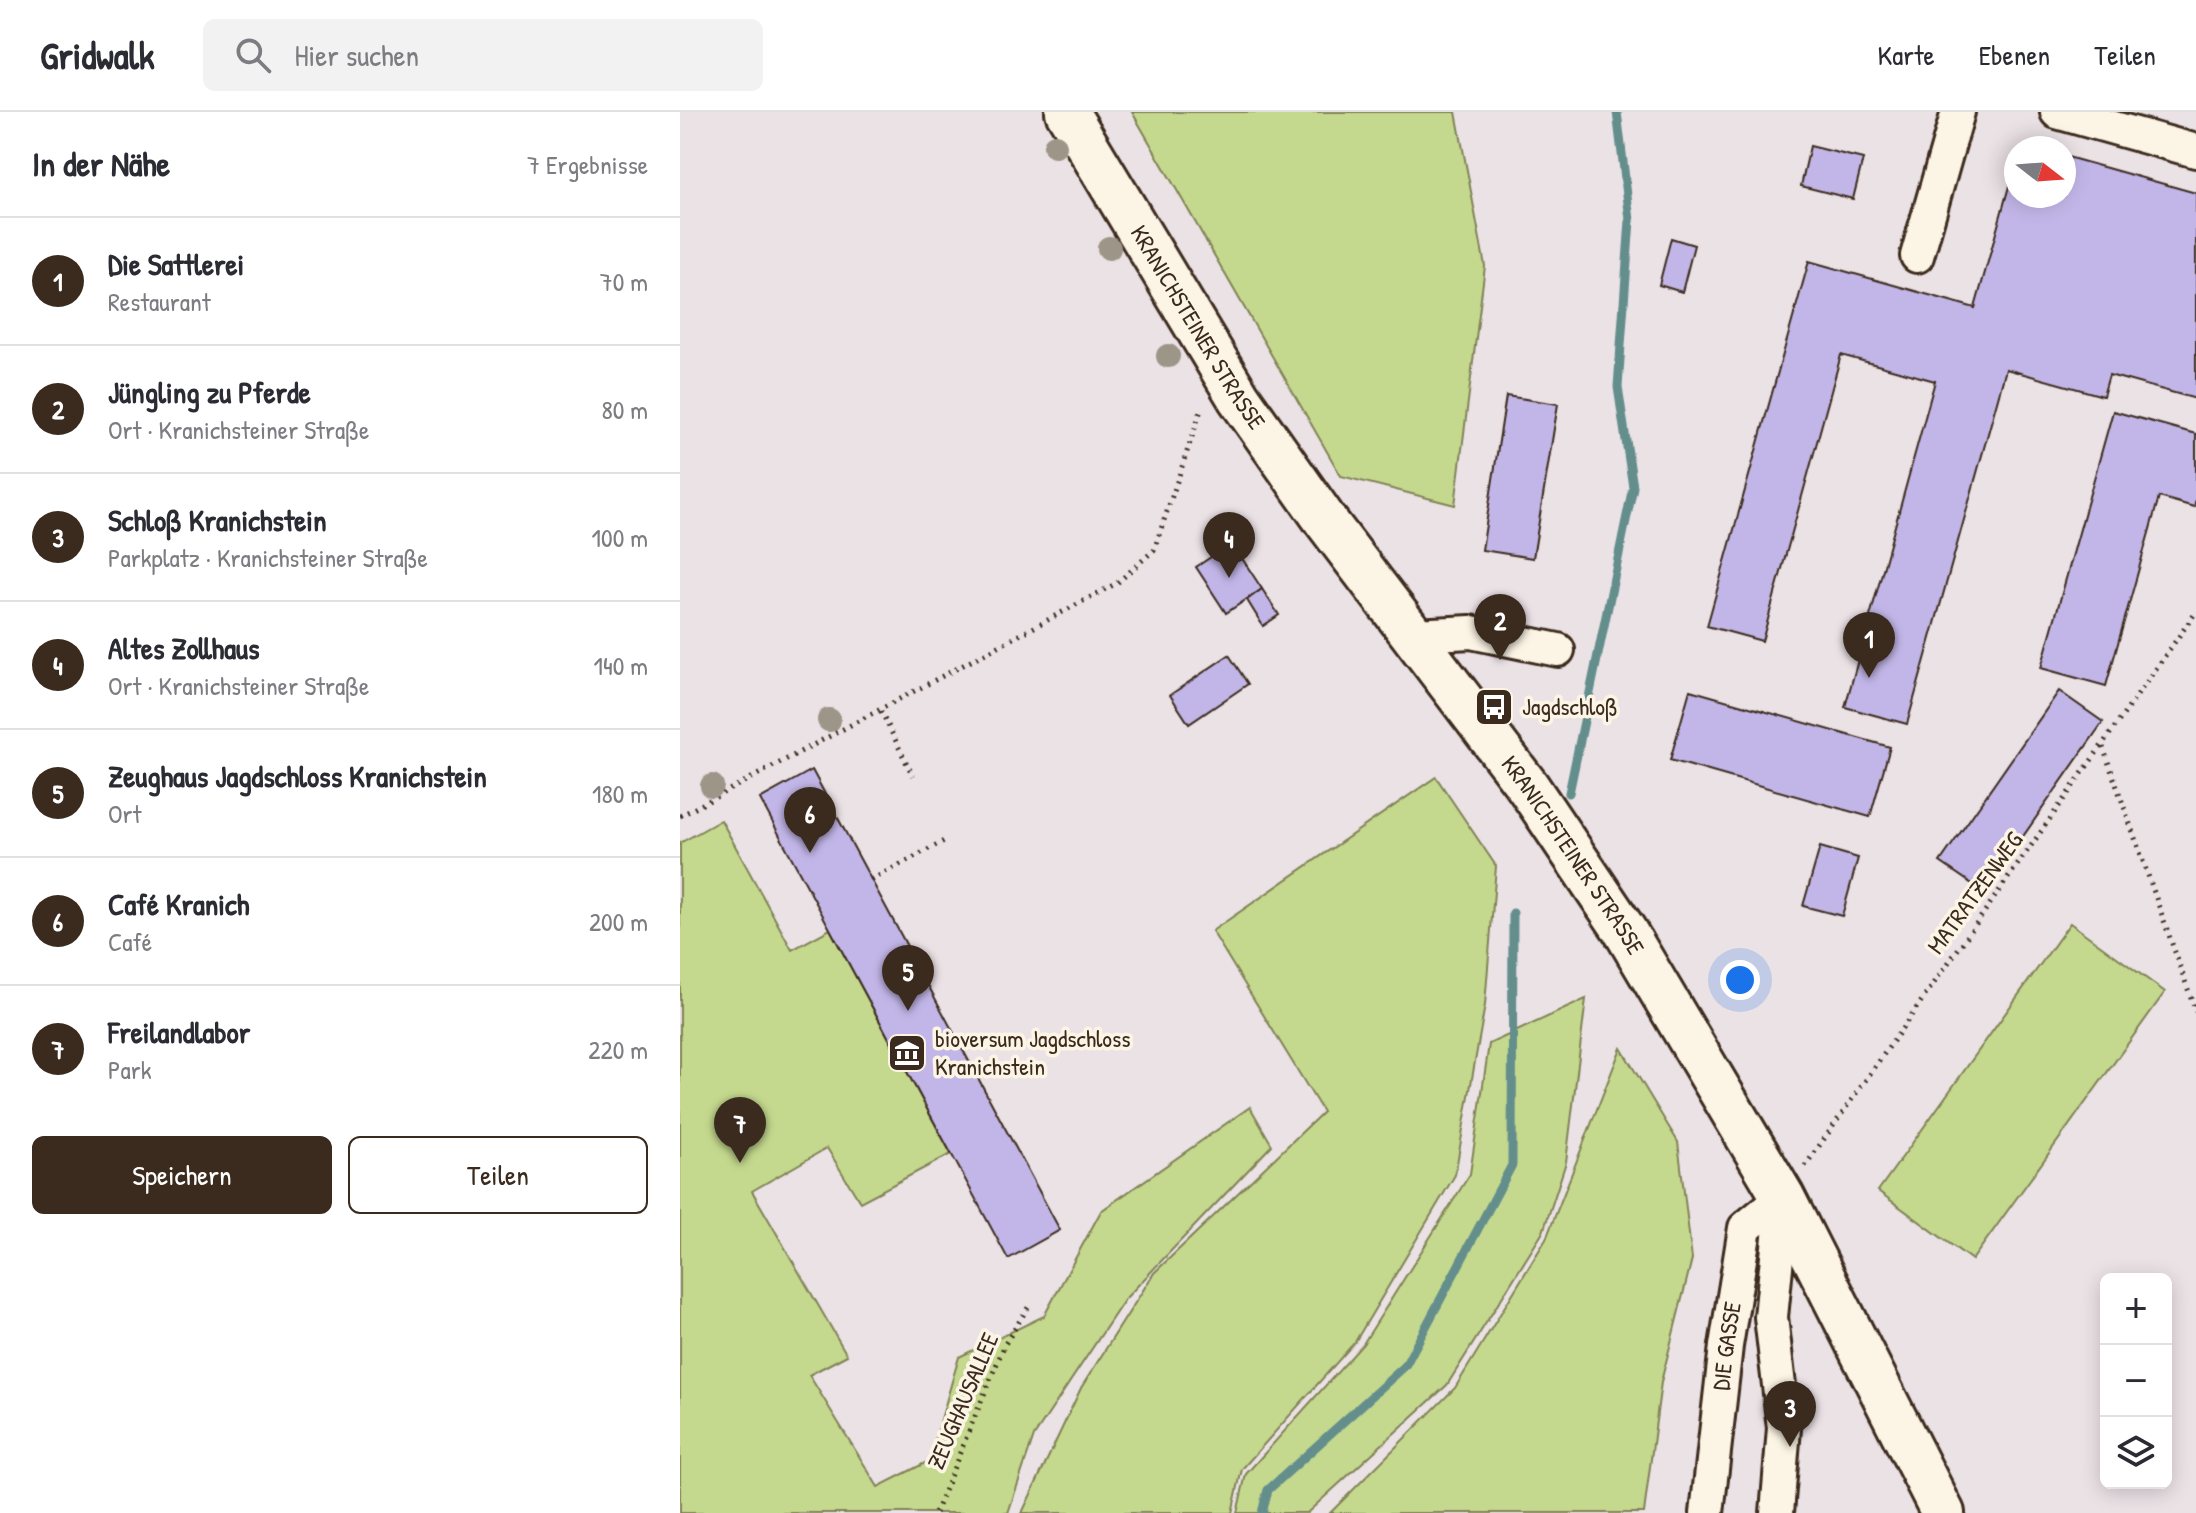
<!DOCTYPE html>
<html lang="de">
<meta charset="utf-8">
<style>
:root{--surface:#fff;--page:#f2f2f3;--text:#2b2b33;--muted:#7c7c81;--line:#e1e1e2;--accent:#3b2a1e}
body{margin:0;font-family:"Patrick Hand",sans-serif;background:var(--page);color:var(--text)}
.controls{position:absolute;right:24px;bottom:24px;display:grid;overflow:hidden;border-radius:12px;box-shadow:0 4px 20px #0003}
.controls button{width:72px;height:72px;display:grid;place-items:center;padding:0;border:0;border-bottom:2px solid var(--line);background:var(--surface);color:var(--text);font:40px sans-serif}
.compass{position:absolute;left:1324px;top:24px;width:72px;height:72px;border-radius:50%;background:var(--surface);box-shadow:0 4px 20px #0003;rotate:107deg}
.you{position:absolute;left:1060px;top:868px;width:28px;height:28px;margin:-20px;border:6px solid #fff;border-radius:50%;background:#1a73e8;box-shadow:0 0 0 12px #1a73e833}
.badge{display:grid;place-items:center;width:52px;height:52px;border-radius:50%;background:var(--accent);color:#fff;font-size:26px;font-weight:700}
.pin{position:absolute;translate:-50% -66px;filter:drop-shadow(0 2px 4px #0008)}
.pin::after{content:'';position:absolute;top:42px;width:28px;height:24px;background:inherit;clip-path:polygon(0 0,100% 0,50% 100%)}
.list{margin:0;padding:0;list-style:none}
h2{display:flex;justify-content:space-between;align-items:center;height:104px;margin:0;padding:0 32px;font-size:34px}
h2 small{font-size:26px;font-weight:400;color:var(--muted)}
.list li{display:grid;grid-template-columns:52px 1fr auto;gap:24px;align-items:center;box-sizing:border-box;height:128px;padding:0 32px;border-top:2px solid var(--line)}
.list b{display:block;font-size:30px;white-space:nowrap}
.list p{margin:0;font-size:26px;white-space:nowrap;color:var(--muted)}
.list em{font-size:26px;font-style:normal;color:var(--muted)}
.actions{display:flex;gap:16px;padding:24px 32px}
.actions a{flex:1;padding:18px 0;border:2px solid var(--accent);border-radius:12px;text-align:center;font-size:28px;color:var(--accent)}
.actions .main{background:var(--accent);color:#fff}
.icon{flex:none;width:44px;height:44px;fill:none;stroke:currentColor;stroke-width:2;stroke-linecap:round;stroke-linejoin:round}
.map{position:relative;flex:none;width:1516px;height:1401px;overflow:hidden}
header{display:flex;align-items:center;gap:48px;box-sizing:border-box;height:112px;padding:0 40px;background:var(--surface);border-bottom:2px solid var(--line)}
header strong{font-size:38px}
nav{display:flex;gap:44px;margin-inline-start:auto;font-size:28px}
.search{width:560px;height:72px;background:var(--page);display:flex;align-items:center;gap:20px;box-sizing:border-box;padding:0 28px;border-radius:12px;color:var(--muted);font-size:30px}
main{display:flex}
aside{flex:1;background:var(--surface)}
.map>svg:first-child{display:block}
</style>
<header>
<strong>Gridwalk</strong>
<div class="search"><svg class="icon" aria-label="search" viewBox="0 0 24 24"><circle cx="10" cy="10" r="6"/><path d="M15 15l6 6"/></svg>Hier suchen</div>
<nav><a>Karte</a><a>Ebenen</a><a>Teilen</a></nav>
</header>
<main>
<aside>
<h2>In der Nähe<small>7 Ergebnisse</small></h2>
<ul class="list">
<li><span class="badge">1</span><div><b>Die Sattlerei</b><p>Restaurant</p></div><em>70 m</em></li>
<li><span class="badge">2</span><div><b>Jüngling zu Pferde</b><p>Ort · Kranichsteiner Straße</p></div><em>80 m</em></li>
<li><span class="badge">3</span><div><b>Schloß Kranichstein</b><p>Parkplatz · Kranichsteiner Straße</p></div><em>100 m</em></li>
<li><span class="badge">4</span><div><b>Altes Zollhaus</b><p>Ort · Kranichsteiner Straße</p></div><em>140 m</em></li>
<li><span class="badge">5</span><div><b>Zeughaus Jagdschloss Kranichstein</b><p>Ort</p></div><em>180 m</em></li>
<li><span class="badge">6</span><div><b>Café Kranich</b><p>Café</p></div><em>200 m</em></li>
<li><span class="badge">7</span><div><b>Freilandlabor</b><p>Park</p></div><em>220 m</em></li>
</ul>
<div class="actions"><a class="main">Speichern</a><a>Teilen</a></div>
</aside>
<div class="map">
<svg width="1516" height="1401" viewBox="0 0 1516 1401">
<rect width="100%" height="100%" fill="#ebe2e6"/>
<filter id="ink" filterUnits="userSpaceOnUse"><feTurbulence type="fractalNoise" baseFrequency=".0125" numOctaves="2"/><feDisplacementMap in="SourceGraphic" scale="16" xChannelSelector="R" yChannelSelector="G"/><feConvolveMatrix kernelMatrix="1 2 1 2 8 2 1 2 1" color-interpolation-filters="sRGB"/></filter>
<g filter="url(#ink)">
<g fill="#c4d98e" stroke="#808256" stroke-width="2">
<path d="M452,0H776L805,154L775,393L661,364Z"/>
<path d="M756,665L816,754L805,893L775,1063L675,1230L562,1357L552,1401H342L401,1276L474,1161L643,1000L532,819Z"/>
<path d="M41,708L112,838L150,817L271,1042L180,1090L147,1036L72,1079L167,1243L129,1263L198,1375L249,1349L279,1245L364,1204L421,1099L570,995L592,1033L445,1187L354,1324L328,1401H0V731Z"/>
<path d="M1390,811L1485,880L1292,1148L1198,1079Z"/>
<path d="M906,887L886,1050L863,1120L767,1273L627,1401H557L566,1362L683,1232L790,1062L809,932Z"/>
<path d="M941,936L998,1030L1012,1147L981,1270L964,1401H650L775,1276L866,1127Z"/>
</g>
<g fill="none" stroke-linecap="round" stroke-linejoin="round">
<g stroke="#638e8c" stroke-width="9">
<path d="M889,681L953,375L938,275L950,108L937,0"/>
<path d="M582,1401L588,1378L725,1254L832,1053L833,801"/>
</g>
</g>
<g fill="#c2b6e8" stroke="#3b2a1e" stroke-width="2">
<path d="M1130,34L1183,47L1173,87L1121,74Z"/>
<path d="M1384,44L1516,81V287L1429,263L1423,284L1326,257L1227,612L1165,595L1255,269L1161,243L1082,529L1027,514L1129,149L1295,196L1336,49V84H1384Z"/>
<path d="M991,126L1014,133L1002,180L979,173Z"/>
<path d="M826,284L878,292L853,446L802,438Z"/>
<path d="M1433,299L1516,322V387L1514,395L1479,385L1426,574L1361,556Z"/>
<path d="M552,431L582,477L546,501L516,455Z"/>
<path d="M582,477L599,503L583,514L567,488Z"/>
<path d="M549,543L568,572L509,612L490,583Z"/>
<path d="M1010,578L1210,635L1190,705L990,648Z"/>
<path d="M1379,579L1423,610L1304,780L1260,750Z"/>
<path d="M132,658L380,1118L328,1147L80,687Z"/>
<path d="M1140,735L1178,746L1162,804L1123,794Z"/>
</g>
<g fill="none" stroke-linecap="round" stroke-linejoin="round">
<defs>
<g id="minor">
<path d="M1377,0L1516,39"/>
<path d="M1237,144L1278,0"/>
<path d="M734,523L791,520L878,538"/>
<path id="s1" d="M1027,1401L1046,1234L1065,1116L1103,1085"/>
<path d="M1097,1401L1104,1316L1091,1205L1103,1085"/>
</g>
<g id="major">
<path id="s2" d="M387,0L559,286L645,408L848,675L945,819L1103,1085L1263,1401"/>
</g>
</defs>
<use href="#minor" stroke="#3b2a1e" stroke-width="38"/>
<use href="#major" stroke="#3b2a1e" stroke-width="48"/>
<g stroke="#3b2a1e" stroke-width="5" stroke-dasharray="2 6" stroke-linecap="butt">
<path d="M201,599L233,664"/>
<path d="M1423,635L1516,900"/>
<path d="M0,704L437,471L474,438L522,295"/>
<path d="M191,768L264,729"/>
<path d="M1125,1054L1516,500"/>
<path d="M255,1401L325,1232L349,1194"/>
</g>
<use href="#minor" stroke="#fcf5e5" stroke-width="32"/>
<use href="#major" stroke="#fcf5e5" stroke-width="42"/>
</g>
<g fill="#9d9587">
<circle cx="375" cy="34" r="12"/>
<circle cx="429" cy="136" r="12"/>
<circle cx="488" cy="244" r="12"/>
<circle cx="149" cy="608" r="12"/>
<circle cx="32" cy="674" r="12"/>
</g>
</g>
<defs>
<symbol id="bus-square" viewBox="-11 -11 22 22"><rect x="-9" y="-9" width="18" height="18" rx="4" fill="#3b2a1e" stroke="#fcf5e5"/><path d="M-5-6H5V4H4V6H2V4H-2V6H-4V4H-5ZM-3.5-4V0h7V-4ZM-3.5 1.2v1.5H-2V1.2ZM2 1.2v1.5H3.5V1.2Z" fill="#fff"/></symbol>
<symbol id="museum-square" viewBox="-11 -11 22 22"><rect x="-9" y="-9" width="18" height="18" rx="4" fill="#3b2a1e" stroke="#fcf5e5"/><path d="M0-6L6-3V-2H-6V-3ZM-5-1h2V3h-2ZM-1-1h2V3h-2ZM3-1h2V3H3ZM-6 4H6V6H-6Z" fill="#fff"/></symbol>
</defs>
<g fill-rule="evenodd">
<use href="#bus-square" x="792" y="573" width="44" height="44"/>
<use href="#museum-square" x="205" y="919" width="44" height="44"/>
</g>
<g text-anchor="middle" stroke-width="7" stroke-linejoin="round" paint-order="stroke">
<g font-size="24" fill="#3b2a1e" stroke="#fcf5e5">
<text dy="8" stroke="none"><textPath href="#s2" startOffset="252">KRANICHSTEINER STRASSE</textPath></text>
<text dy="8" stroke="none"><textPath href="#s2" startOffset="900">KRANICHSTEINER STRASSE</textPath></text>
<text transform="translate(1295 781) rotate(-54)" y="8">MATRATZENWEG</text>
<text dy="8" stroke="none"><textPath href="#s1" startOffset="168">DIE GASSE</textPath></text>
<text transform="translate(283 1289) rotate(-67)" y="8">ZEUGHAUSALLEE</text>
</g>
<g font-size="24" fill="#3b2a1e" stroke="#fcf5e5" text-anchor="start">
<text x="842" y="603">Jagdschloß</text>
<text x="255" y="935">bioversum Jagdschloss<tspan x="255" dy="28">Kranichstein</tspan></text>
</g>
</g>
</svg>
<div class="controls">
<button>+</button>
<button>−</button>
<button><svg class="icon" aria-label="layers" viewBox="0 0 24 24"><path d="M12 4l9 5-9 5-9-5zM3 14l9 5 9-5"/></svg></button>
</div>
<svg class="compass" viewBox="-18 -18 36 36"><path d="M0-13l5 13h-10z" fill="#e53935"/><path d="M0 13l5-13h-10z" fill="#7c7c81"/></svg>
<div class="you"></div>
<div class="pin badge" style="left:1189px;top:566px">1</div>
<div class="pin badge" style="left:820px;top:548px">2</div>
<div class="pin badge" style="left:1110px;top:1335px">3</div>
<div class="pin badge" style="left:549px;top:466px">4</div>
<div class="pin badge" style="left:228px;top:899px">5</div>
<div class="pin badge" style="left:130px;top:741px">6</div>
<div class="pin badge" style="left:60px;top:1051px">7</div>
</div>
</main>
